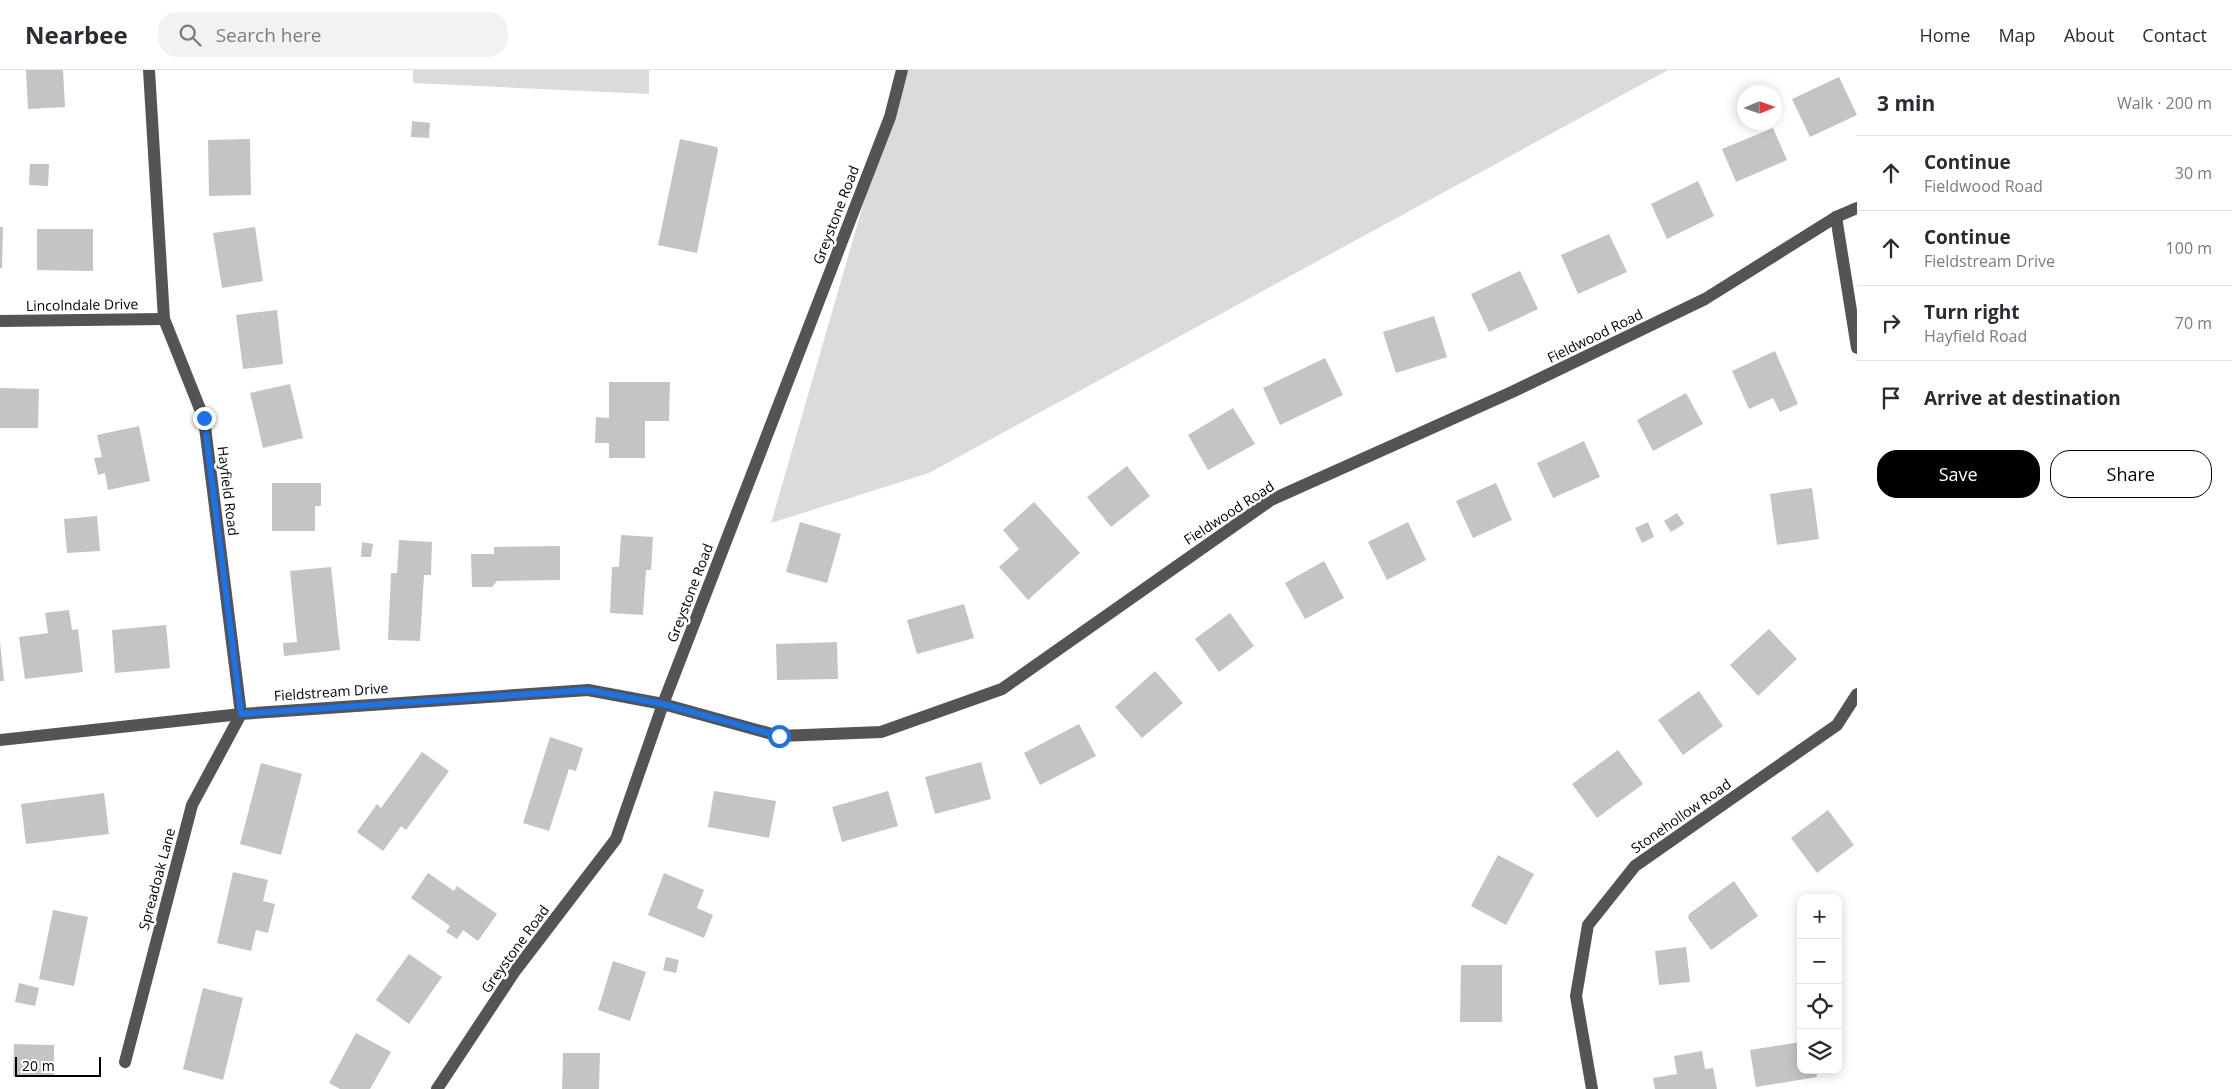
<!DOCTYPE html>
<meta charset="utf-8">
<style>
:root{--surface:#fff;--page:#f2f2f3;--text:#2b2b33;--muted:#7c7c81;--line:#e1e1e2;--accent:#000}
body{margin:0;font-family:"Open Sans",sans-serif;background:var(--page);color:var(--text)}
.controls{position:absolute;right:15px;bottom:15px;display:grid;overflow:hidden;border-radius:10px;box-shadow:0 2px 12px #0003}
.controls button{width:45px;height:45px;display:grid;place-items:center;padding:0;border:0;border-bottom:1px solid var(--line);background:var(--surface);color:var(--text);font:25px sans-serif}
.compass{position:absolute;left:1737px;top:15px;width:45px;height:45px;border-radius:50%;background:var(--surface);box-shadow:0 2px 12px #0003;rotate:88deg}
.scale{position:absolute;left:15px;bottom:12px;width:86px;box-sizing:border-box;padding-left:5px;border:2px solid #000;border-top:0;font-size:14px;line-height:18px;white-space:nowrap;color:#000;-webkit-text-stroke:4px #fff;paint-order:stroke}
.stop{position:absolute;width:15px;height:15px;margin:-11px;border:4px solid #1a73e8;border-radius:50%;background:#fff}
.stop.end{background:#1a73e8;border-color:#fff;box-shadow:0 1px 5px #0008}
.list{margin:0;padding:0;list-style:none}
h2{display:flex;justify-content:space-between;align-items:center;height:65px;margin:0;padding:0 20px;font-size:21px}
h2 small{font-size:16px;font-weight:400;color:var(--muted)}
.list li{display:grid;grid-template-columns:32px 1fr auto;gap:15px;align-items:center;box-sizing:border-box;height:75px;padding:0 20px;border-top:1px solid var(--line)}
.list b{display:block;font-size:19px;white-space:nowrap}
.list p{margin:0;font-size:16px;white-space:nowrap;color:var(--muted)}
.list em{font-size:16px;font-style:normal;color:var(--muted)}
.actions{display:flex;gap:10px;padding:15px 20px}
.actions a{flex:1;padding:11px 0;border:1px solid var(--accent);border-radius:20px;text-align:center;font-size:18px;color:var(--accent)}
.actions .main{background:var(--accent);color:#fff}
.icon{flex:none;width:28px;height:28px;fill:none;stroke:currentColor;stroke-width:2;stroke-linecap:round;stroke-linejoin:round}
.map{position:relative;flex:none;width:1857px;height:1019px;overflow:hidden}
header{display:flex;align-items:center;gap:30px;box-sizing:border-box;height:70px;padding:0 25px;background:var(--surface);border-bottom:1px solid var(--line)}
header strong{font-size:24px}
nav{display:flex;gap:28px;margin-inline-start:auto;font-size:18px}
.search{width:350px;height:45px;background:var(--page);display:flex;align-items:center;gap:12px;box-sizing:border-box;padding:0 18px;border-radius:20px;color:var(--muted);font-size:19px}
main{display:flex}
aside{flex:1;background:var(--surface)}
.map>svg:first-child{display:block}
</style>
<header>
<strong>Nearbee</strong>
<div class="search"><svg class="icon" aria-label="search" viewBox="0 0 24 24"><circle cx="10" cy="10" r="6"/><path d="M15 15l6 6"/></svg>Search here</div>
<nav><a>Home</a><a>Map</a><a>About</a><a>Contact</a></nav>
</header>
<main>
<div class="map">
<svg width="1857" height="1019" viewBox="0 0 1857 1019">
<rect width="100%" height="100%" fill="#fff"/>
<g fill="#dbdbdb">
<path d="M413,0H649V24L413,13Z"/>
<path d="M902,0H1668L929,403L771,453Z"/>
</g>
<g fill="#c4c4c4">
<path d="M26,0H63L65,37L28,39Z"/>
<path d="M1839,7L1857,45L1810,67L1792,29Z"/>
<path d="M412,51L430,53L429,68L411,67Z"/>
<path d="M1773,58L1787,90L1736,112L1722,79Z"/>
<path d="M250,69L251,125L209,126L208,70Z"/>
<path d="M680,69L717,77L718,80L697,183L658,175Z"/>
<path d="M30,94H49L48,116L29,115Z"/>
<path d="M1698,111L1714,146L1667,169L1651,134Z"/>
<path d="M0,157H3L2,198H0Z"/>
<path d="M255,157L263,211L222,218L213,163Z"/>
<path d="M37,159H93V201L37,200Z"/>
<path d="M1609,164L1627,202L1578,224L1561,185Z"/>
<path d="M1520,201L1538,239L1489,262L1471,224Z"/>
<path d="M277,240L283,294L243,299L236,245Z"/>
<path d="M1434,246L1447,287L1396,303L1383,262Z"/>
<path d="M1775,281L1798,334L1780,342L1773,328L1749,339L1732,301Z"/>
<path d="M1325,288L1343,325L1280,355L1263,318Z"/>
<path d="M609,312H670L669,351H645V388H609V373H595L596,347L609,348Z"/>
<path d="M290,314L303,368L263,378L250,323Z"/>
<path d="M0,318L39,319L38,358H0Z"/>
<path d="M1686,323L1703,354L1653,381L1637,350Z"/>
<path d="M1233,338L1255,374L1208,400L1188,365Z"/>
<path d="M139,356L150,411L108,420L105,403L98,405L94,388L102,387L97,365Z"/>
<path d="M1584,371L1600,407L1553,428L1537,393Z"/>
<path d="M1127,396L1150,426L1111,457L1087,427Z"/>
<path d="M272,413H321V436H315V461H272Z"/>
<path d="M1496,413L1512,450L1473,468L1456,431Z"/>
<path d="M1812,418L1819,469L1777,475L1770,424Z"/>
<path d="M1034,432L1080,483L1028,530L999,497L1019,479L1003,460Z"/>
<path d="M1677,443L1684,454L1671,462L1664,451Z"/>
<path d="M97,446L100,481L67,483L64,449Z"/>
<path d="M800,452L841,464L827,513L786,502Z"/>
<path d="M1408,452L1426,490L1387,510L1368,472Z"/>
<path d="M1648,452L1654,467L1642,473L1635,458Z"/>
<path d="M621,465L653,467L651,500H646L643,545L610,543L612,497H619Z"/>
<path d="M399,470L432,472L431,505H424L420,571L388,570L391,503H397Z"/>
<path d="M362,472L373,474L371,487H361Z"/>
<path d="M560,476V510L497,511L492,517H472L471,484H494V477Z"/>
<path d="M1324,491L1344,528L1305,549L1285,513Z"/>
<path d="M331,497L340,580L284,586L283,573L297,572L290,501Z"/>
<path d="M964,534L974,568L917,584L907,550Z"/>
<path d="M69,540L72,560L78,559L83,602L25,609L19,567L48,563L45,543Z"/>
<path d="M1230,543L1254,576L1219,602L1195,569Z"/>
<path d="M166,555L170,598L115,603L112,560Z"/>
<path d="M1769,559L1797,589L1758,626L1730,595Z"/>
<path d="M0,572L4,611H0Z"/>
<path d="M837,572L838,609L777,610L776,574Z"/>
<path d="M1155,601L1183,633L1142,668L1115,637Z"/>
<path d="M1699,621L1723,656L1683,685L1658,650Z"/>
<path d="M1079,654L1096,686L1040,715L1024,683Z"/>
<path d="M550,667L583,678L576,701L569,699L549,761L523,753Z"/>
<path d="M1618,680L1643,714L1597,748L1572,714Z"/>
<path d="M422,682L449,701L406,760L401,756L383,781L357,762L377,734L381,738Z"/>
<path d="M981,692L991,729L935,744L925,707Z"/>
<path d="M261,693L302,704L281,785L240,774Z"/>
<path d="M714,721L776,731L769,768L708,757Z"/>
<path d="M888,721L898,756L842,772L832,737Z"/>
<path d="M104,723L109,764L26,774L21,734Z"/>
<path d="M1828,740L1854,775L1817,803L1791,768Z"/>
<path d="M1498,785L1534,804L1506,855L1471,836Z"/>
<path d="M233,802L268,810L263,831L275,834L268,863L256,860L251,881L217,873Z"/>
<path d="M428,803L454,821L457,816L497,844L478,871L463,860L457,869L446,862L450,856L411,828Z"/>
<path d="M664,803L704,820L697,838L713,845L704,868L648,845Z"/>
<path d="M1734,811L1758,846L1711,880L1688,848L1689,844Z"/>
<path d="M53,840L88,847L74,916L39,909Z"/>
<path d="M1686,877L1690,912L1659,915L1655,881Z"/>
<path d="M409,884L442,907L409,954L376,930Z"/>
<path d="M666,887L679,890L676,903L663,900Z"/>
<path d="M613,891L646,902L630,951L598,940Z"/>
<path d="M1461,895H1502V952H1460Z"/>
<path d="M19,913L39,918L35,936L15,932Z"/>
<path d="M203,918L243,928L223,1010L183,999Z"/>
<path d="M356,963L391,982L370,1019H340L329,1013Z"/>
<path d="M1801,972V1000H1816L1817,1007L1756,1017L1750,980Z"/>
<path d="M14,974L54,975V1007L13,1006Z"/>
<path d="M1702,981L1705,999L1713,998L1717,1019H1655L1653,1008L1677,1004L1674,986Z"/>
<path d="M563,983H600L599,1019H562Z"/>
</g>
<g fill="none" stroke-linecap="round" stroke-linejoin="round">
<g stroke="#545454" stroke-width="12">
<path d="M1836,147L1857,278"/>
<path d="M0,251L164,249"/>
<path d="M0,670L241,644L588,620L663,634L779,666L881,662L1002,619L1271,430L1512,322L1705,229L1836,147L1857,138"/>
<path d="M125,992L192,735L241,644L204,349L164,249L149,0"/>
<path d="M437,1019L515,901L616,769L663,634L890,47L902,0"/>
<path d="M1592,1019L1576,926L1588,855L1635,796L1837,655L1857,624"/>
</g>
</g>
<g fill="none" stroke-linecap="round" stroke-linejoin="round">
<path stroke="#1a73e8" stroke-width="6" d="M204,348L241,644L588,620L663,634L779,666"/>
</g>
<g text-anchor="middle" stroke-width="5" stroke-linejoin="round" paint-order="stroke">
<g font-size="14" fill="#000" stroke="#fff">
<text transform="translate(836 145) rotate(-69)" y="5">Greystone Road</text>
<text transform="translate(82 235) rotate(-1)" y="5">Lincolndale Drive</text>
<text transform="translate(1595 266) rotate(-26)" y="5">Fieldwood Road</text>
<text transform="translate(228 421) rotate(83)" y="5">Hayfield Road</text>
<text transform="translate(1229 443) rotate(-33)" y="5">Fieldwood Road</text>
<text transform="translate(690 523) rotate(-69)" y="5">Greystone Road</text>
<text transform="translate(331 622) rotate(-4)" y="5">Fieldstream Drive</text>
<text transform="translate(1681 746) rotate(-35)" y="5">Stonehollow Road</text>
<text transform="translate(157 809) rotate(-75)" y="5">Spreadoak Lane</text>
<text transform="translate(515 879) rotate(-54)" y="5">Greystone Road</text>
</g>
</g>
</svg>
<div class="controls">
<button>+</button>
<button>−</button>
<button><svg class="icon" aria-label="locate" viewBox="0 0 24 24"><circle cx="12" cy="12" r="6"/><path d="M12 2v4M12 18v4M2 12h4M18 12h4"/></svg></button>
<button><svg class="icon" aria-label="layers" viewBox="0 0 24 24"><path d="M12 4l9 5-9 5-9-5zM3 14l9 5 9-5"/></svg></button>
</div>
<svg class="compass" viewBox="-18 -18 36 36"><path d="M0-13l5 13h-10z" fill="#e53935"/><path d="M0 13l5-13h-10z" fill="#7c7c81"/></svg>
<div class="scale">20 m</div>
<div class="stop" style="left:779px;top:666px"></div>
<div class="stop end" style="left:204px;top:348px"></div>
</div>
<aside>
<h2>3 min<small>Walk · 200 m</small></h2>
<ul class="list">
<li><svg class="icon" aria-label="ahead" viewBox="0 0 24 24"><path d="M12 20V5M6 11l6-6 6 6"/></svg><div><b>Continue</b><p>Fieldwood Road</p></div><em>30 m</em></li>
<li><svg class="icon" aria-label="ahead" viewBox="0 0 24 24"><path d="M12 20V5M6 11l6-6 6 6"/></svg><div><b>Continue</b><p>Fieldstream Drive</p></div><em>100 m</em></li>
<li><svg class="icon" aria-label="right" viewBox="0 0 24 24"><path d="M7 20v-9h11M14 6l5 5-5 5"/></svg><div><b>Turn right</b><p>Hayfield Road</p></div><em>70 m</em></li>
<li><svg class="icon" aria-label="arrive" viewBox="0 0 24 24"><path d="M6 21V4h12l-3 4 3 4H6"/></svg><div><b>Arrive at destination</b></div></li>
</ul>
<div class="actions"><a class="main">Save</a><a>Share</a></div>
</aside>
</main>
